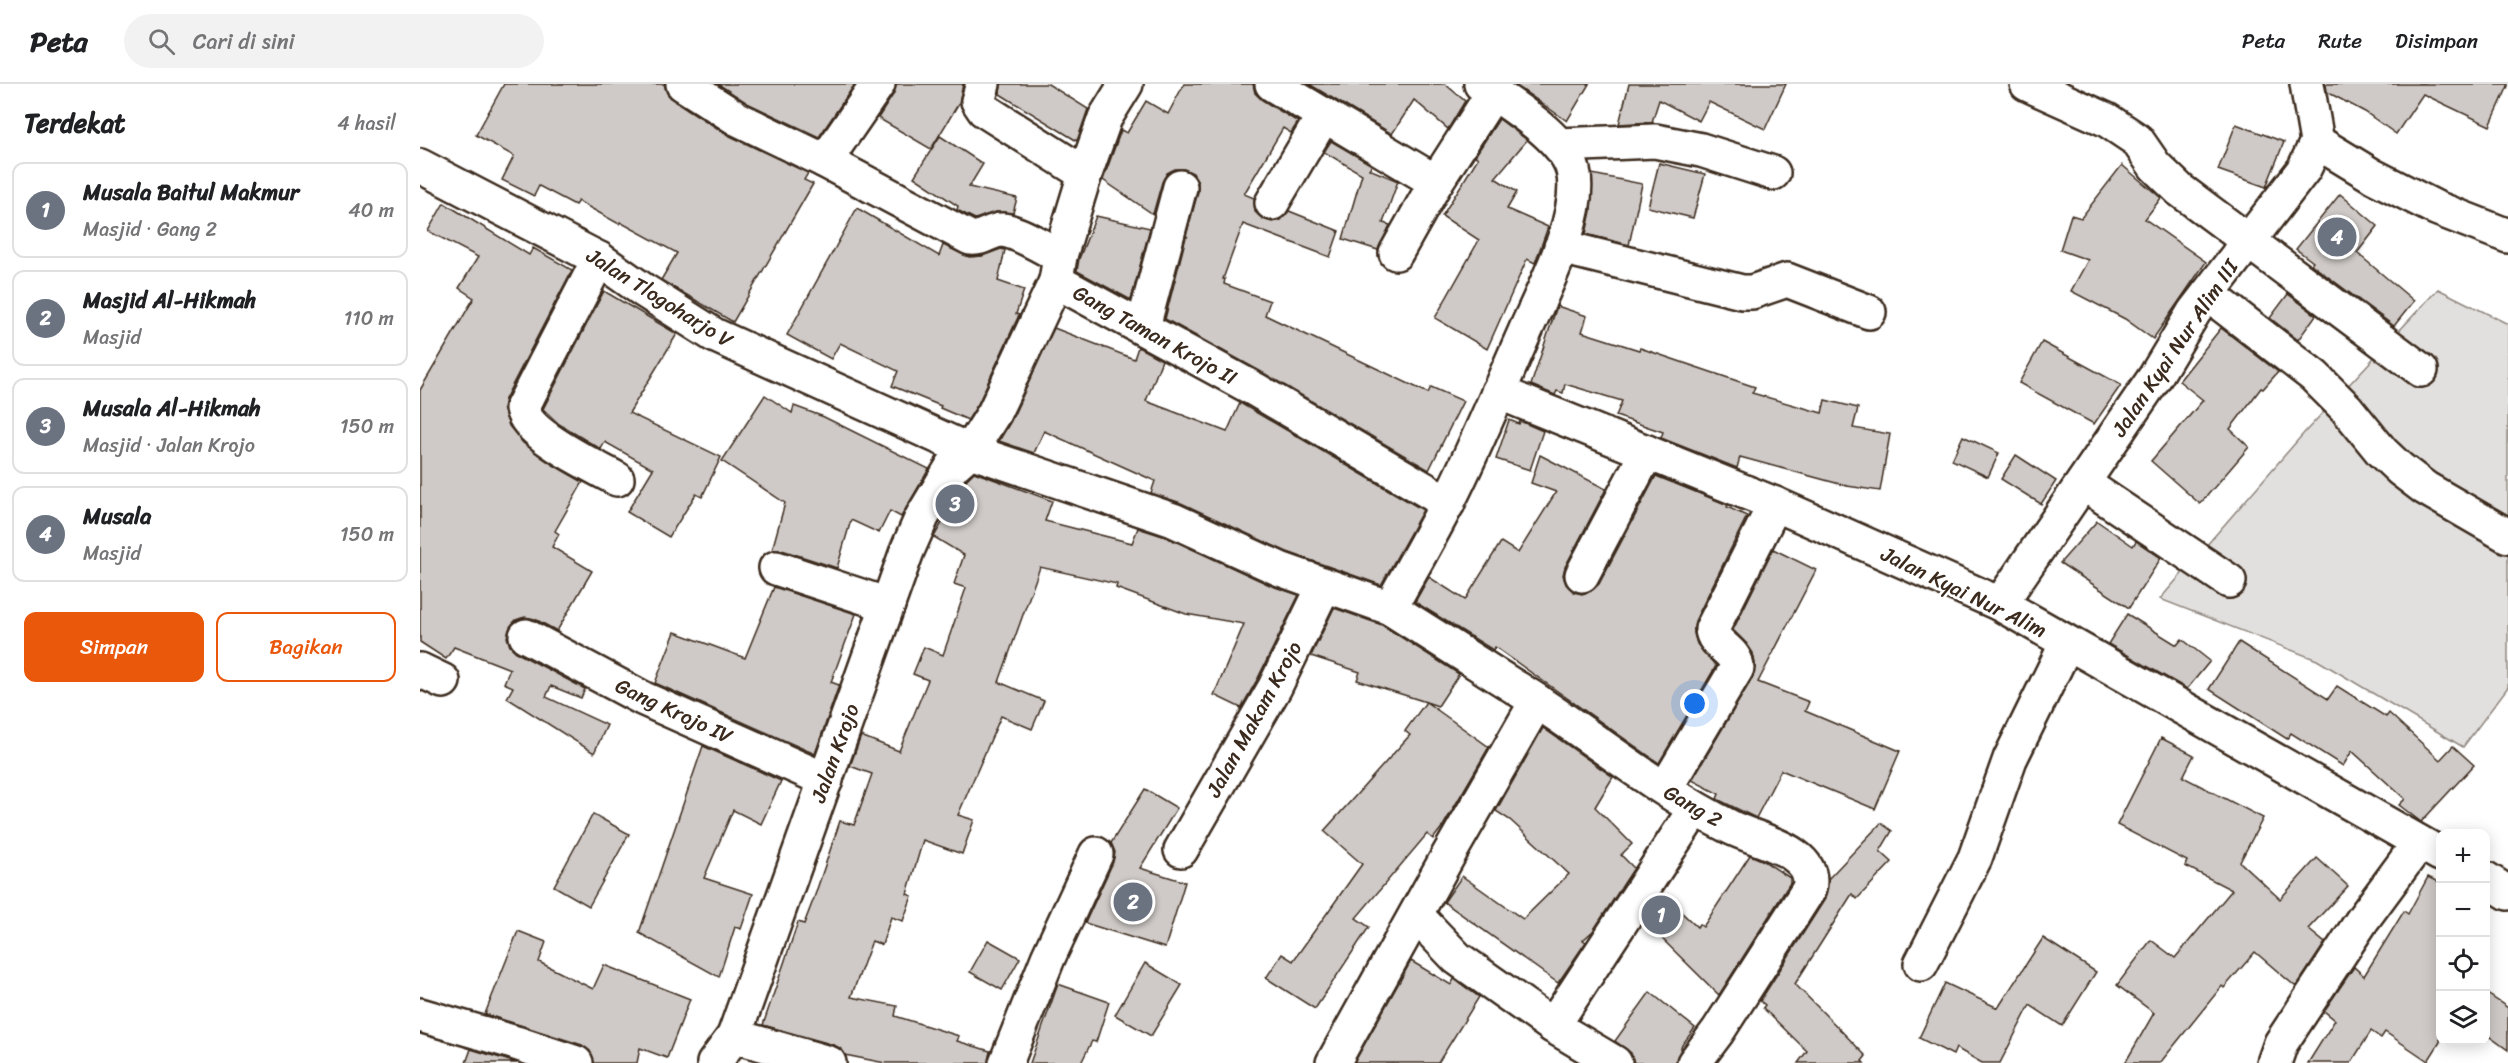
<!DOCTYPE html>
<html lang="id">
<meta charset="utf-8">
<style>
:root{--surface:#fff;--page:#f2f2f2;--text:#202124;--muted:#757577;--line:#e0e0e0;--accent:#ea580c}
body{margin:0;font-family:Sriracha,sans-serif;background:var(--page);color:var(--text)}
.controls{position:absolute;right:18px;bottom:18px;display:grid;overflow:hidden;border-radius:12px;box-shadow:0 3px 15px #0003}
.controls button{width:54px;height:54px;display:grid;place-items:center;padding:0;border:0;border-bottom:2px solid var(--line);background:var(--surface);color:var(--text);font:30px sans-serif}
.you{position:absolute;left:1275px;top:620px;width:21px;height:21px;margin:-15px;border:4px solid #fff;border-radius:50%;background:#1a73e8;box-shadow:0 0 0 9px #1a73e833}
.badge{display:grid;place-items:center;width:39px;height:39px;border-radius:50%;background:var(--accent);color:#fff;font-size:20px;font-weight:700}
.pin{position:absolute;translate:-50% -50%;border:3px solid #fff;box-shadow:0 2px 6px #0006}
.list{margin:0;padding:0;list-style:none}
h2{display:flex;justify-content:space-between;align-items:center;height:78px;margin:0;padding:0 24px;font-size:26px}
h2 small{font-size:20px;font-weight:400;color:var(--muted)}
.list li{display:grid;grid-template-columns:39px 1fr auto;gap:18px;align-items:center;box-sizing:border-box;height:96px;margin:0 12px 12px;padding:0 12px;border:2px solid var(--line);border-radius:12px}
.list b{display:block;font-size:22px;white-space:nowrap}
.list p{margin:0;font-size:20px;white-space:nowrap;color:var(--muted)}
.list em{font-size:20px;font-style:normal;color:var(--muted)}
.actions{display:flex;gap:12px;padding:18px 24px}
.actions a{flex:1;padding:14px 0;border:2px solid var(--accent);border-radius:12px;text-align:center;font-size:21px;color:var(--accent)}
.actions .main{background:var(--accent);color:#fff}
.icon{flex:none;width:33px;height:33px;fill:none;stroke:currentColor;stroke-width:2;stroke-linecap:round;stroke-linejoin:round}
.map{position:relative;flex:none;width:2088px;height:979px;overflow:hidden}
header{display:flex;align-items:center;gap:36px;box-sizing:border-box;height:84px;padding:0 30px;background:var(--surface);border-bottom:2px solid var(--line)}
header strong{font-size:28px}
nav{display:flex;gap:33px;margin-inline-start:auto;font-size:21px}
.search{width:420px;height:54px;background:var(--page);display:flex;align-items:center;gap:15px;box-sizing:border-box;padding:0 21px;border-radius:33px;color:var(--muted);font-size:22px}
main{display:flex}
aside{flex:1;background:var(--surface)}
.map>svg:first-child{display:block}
</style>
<header>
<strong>Peta</strong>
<div class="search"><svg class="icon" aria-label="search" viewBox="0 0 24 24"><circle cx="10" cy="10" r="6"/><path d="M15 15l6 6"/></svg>Cari di sini</div>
<nav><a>Peta</a><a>Rute</a><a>Disimpan</a></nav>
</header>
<main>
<aside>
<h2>Terdekat<small>4 hasil</small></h2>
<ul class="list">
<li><span class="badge" style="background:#6b7280">1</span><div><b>Musala Baitul Makmur</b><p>Masjid · Gang 2</p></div><em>40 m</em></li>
<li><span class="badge" style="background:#6b7280">2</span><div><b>Masjid Al-Hikmah</b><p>Masjid</p></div><em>110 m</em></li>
<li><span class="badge" style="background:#6b7280">3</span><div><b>Musala Al-Hikmah</b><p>Masjid · Jalan Krojo</p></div><em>150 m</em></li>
<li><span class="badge" style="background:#6b7280">4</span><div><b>Musala</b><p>Masjid</p></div><em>150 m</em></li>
</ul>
<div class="actions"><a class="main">Simpan</a><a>Bagikan</a></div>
</aside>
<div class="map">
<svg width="2088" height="979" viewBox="0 0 2088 979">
<rect width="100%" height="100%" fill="#fff"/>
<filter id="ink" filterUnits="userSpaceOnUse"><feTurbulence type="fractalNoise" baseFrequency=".0167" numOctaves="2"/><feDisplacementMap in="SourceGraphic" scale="12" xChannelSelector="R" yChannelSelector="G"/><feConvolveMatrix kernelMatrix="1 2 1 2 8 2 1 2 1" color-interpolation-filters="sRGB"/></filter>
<g filter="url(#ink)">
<path fill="#e2e0de" stroke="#8e857e" stroke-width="1.5" d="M2018,205L2088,240V603L2043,663L1897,576L1740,515L1884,349Z"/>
<g fill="#cfcac7" stroke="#3b2a1e" stroke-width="1.5">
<path d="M84,0H244L247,9L253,16L308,51L388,89L384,96L393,100L313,238L241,196L257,169L200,138L199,140L158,117L155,121L119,102L114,112L82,96L94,72L56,51Z"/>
<path d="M298,0H435L399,53L327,19Z"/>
<path d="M476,0H543L539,19L511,65L458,34L473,11Z"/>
<path d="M581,0H628L668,25L657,57L580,10Z"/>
<path d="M764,0H833L835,9L842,16L878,38L871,49L863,44L824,110L834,114L835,128L843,135L852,138L861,136L869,127L919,147L910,173L823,140L803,195H805L804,200L850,217L845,231L1008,309L1011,303L1043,317L1009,386L845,290L745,235L766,153H768L766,152L778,108V98L773,89L764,85H755L747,89L742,98L733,130L683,96L701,46L707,49L726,17L748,30Z"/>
<path d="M889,0H1025L1045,17L1028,45L994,16L972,50Z"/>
<path d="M1094,0H1169L1147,37Z"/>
<path d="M1209,0H1366L1345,45L1289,18L1279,37L1239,16L1232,38L1199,40Z"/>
<path d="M1906,0H2088V2L2070,42L2003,10L1976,50L1945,28L1907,8Z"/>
<path d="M1079,35L1107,56L1075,94L1097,108L1087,125L1128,143L1115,179L1107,175L1067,265L1015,234L1059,156L1022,132L1058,74L1055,72Z"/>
<path d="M1816,40L1864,58L1846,103L1798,86Z"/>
<path d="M520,52L563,80L549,103L597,114L593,129L576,128L555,135L537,126L538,122L494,93Z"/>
<path d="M911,57L952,81L949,85L978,97L963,139L970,141L958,166L923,155L942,90L904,68Z"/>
<path d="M1239,79L1285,90L1273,134L1228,123Z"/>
<path d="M1702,81L1741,114L1725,135L1786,178L1733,255L1705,235L1651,207L1668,176L1640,166L1651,131L1661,134Z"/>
<path d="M1172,90L1222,100L1209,161L1166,150L1171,127Z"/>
<path d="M1920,110L1958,142L1937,169L1994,217L1974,242L1891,180L1893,178L1876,165Z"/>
<path d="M24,119L109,171L113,164L152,186L85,315L83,324L89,342L103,359L132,380L163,398L135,447L139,450L132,463L172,487L137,547L115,535L105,533L96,536L90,543L87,553L90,562L97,569L165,605L161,614L131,602L126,613L187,641L174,669L87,614L93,603L84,599L90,585L34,563L26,575L0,558V306L54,214L39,204L58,173L8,147Z"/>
<path d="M437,124L519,172L523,161L549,173L562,172L581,165L585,166L578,197L604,206L596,230L599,231L558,320L548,336L520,324L521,322L472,302L478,287L420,259L411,275L367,251Z"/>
<path d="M676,132L730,144L711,216L657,187L659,175Z"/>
<path d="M184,207L257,250L209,329L301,373L282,413L276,410L249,453L207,428L233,385L185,358L181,365L167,357L139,340L123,325Z"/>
<path d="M1868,210L1896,231L1878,256L1850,234Z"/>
<path d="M1137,222L1167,232L1162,248L1219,266L1220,264L1335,303L1332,309L1402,329L1405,316L1438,324L1433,344L1470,350L1460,407L1427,402L1320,373L1317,384L1241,354L1243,348L1196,332L1202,317L1145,300L1143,309L1137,307L1135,311L1111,301Z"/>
<path d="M634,244L714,275L718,263L742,276L726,317L807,348L820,319L1003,426L961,501L867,468L761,419L731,409L735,397L624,347L614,369L579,357L591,337Z"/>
<path d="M1801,244L1858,288L1843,305L1841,304L1810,345L1829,363L1780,420L1731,377L1783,316L1759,297Z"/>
<path d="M1622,258L1701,301L1674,340L1599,299Z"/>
<path d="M345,311L372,329L374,322L404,333L509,385L481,433L470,427L459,449L431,436L417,484L362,466H352L365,419L302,377Z"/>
<path d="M1089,336L1099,340L1100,337L1123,347L1110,386L1076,375Z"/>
<path d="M1543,352L1579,369L1568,393L1532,376Z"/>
<path d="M1120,371L1186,405L1145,483L1143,491L1146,500L1154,508L1162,510L1171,507L1179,500L1236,392L1308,421L1307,423L1327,432L1275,537L1274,549L1277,560L1296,582L1239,679L1075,563L1073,566L995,518L1009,493L1045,516L1081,458L1098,469L1136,408L1111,399Z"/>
<path d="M1596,371L1636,397L1621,420L1581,395Z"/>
<path d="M554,388L632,417L625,437L712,459L718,444L746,453L852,502L879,511L838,594L821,624L794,611L824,540L766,530L696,504L697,500L620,483L579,598L624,617L612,645L581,632L538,731L554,736L542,770L503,756L487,810L492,812L483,837L471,833L462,861L452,857L431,913L477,922L475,932L539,952L537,957L570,967L568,979H465L425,971L422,966L414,961L343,941L378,838L384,840L394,814L420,737L434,741L452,690L430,682L441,652L479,667L508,596L493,590L504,563L523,571L546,504L534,500L544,471L514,453L547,395Z"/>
<path d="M1677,437L1713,462L1716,457L1741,474L1709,524L1640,479Z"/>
<path d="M1353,465L1396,486L1338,598L1389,618L1385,627L1480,667L1455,725L1361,686L1336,734L1297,715L1299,710L1272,696L1333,593L1335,581L1333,569L1327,560L1313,546Z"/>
<path d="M354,503L436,530L411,598L419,601L395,670L235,599L255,548L325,574Z"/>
<path d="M914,524L962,541L1039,590L1018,622L1006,618L1069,663L1023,742L1013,755L1007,750L936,834L949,843L895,925L846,894L862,870L873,877L942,780L904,747L990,651L985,647L1006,618L937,596L940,588L891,572Z"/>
<path d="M1707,530L1757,561L1762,555L1790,577L1767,605L1688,560Z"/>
<path d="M1819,558L1908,615L1917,602L1966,633L1969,629L2020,676L2033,662L2054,681L2001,738L1979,721L1985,715L1932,667L1923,682L1871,649L1867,655L1789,605Z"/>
<path d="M1123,644L1193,693L1175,723L1212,760L1201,771L1214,784L1173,847L1163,856L1166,858L1138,899L1024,818L1042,792L1103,835L1149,790L1090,736L1076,727Z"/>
<path d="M1741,654L1774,671L1763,693L1843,734L1820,778L1860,815L1897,774L1928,802L1888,845L1905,859L1876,903L1835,868L1804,904L1802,902L1740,979H1705L1734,929L1697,901L1731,856L1755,874L1812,806L1765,782L1767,777L1697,741Z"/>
<path d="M283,662L361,697L341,740L313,726L284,794L333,810L321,845L315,843L299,893L219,849Z"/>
<path d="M725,705L757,724L720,784L765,798L745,864L665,839L693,778L695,768L691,759Z"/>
<path d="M173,730L209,750L169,822L134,802Z"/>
<path d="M1461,739L1472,747L1460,767L1472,778L1437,815L1432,810L1375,900L1446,972L1442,977L1444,979H1378L1387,967L1343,924L1345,921L1340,917L1405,815L1408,795Z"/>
<path d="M1330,771L1344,777L1370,794V799L1299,911L1224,837L1242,810L1277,843L1279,840L1283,843Z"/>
<path d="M2008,793L2020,799V958L2008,977L1965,948L1961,954L1951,947L1931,979H1888L1915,936L1904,927L1934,883L1944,892L1984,827L1988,830Z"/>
<path d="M98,847L126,858L119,878L173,905L184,881L270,915L247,974L220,964L217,979H174L170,967L162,961L65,930Z"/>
<path d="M1623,854L1676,888L1642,942L1610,921L1580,979H1562L1536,964L1533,971L1499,954L1525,899L1578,924Z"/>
<path d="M568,856L600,874L582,906L550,888Z"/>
<path d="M991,877L1031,901L1034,895L1059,913L1018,979H934Z"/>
<path d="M725,879L762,901L731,952L695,931Z"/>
<path d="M638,900L689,918L676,958L672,957L661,979H610Z"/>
<path d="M1230,908L1275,944L1262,961L1256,979H1214L1211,969L1195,957Z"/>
<path d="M2066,909L2088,924V966L2066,950Z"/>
<path d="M51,965L90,977L97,979H46Z"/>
</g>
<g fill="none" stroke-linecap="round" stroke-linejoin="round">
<defs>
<g id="street">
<path d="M263,0L318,35L405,77L458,0"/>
<path d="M563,0L558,17L564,26L665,90L640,172L636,197L836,306L1028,419"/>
<path d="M852,0L1016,98L1073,9"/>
<path d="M1607,0L1687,36L1717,56L1735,82L1760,106L2001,286"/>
<path d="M1897,58L1953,92L2016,124L2088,152"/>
<path d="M1139,61L1235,57L1281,66L1353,89"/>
<path d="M405,77L550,154C563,156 570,146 582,146C597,147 626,165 640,172"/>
<path d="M0,82L179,175L223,206L294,251L550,367L753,436L860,485L970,524L1117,617L1028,772L913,979"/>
<path d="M665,90L685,34L706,0"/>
<path d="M852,119L904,31"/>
<path d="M1141,163L1322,208H1332L1367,196L1449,228"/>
<path d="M976,169L1016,98"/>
<path d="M179,175L102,324C107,352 172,381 197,395"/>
<path d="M1788,210L1894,292L1927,325L1962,368L1980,385L2005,404L2088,452"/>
<path d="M723,243L760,103"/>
<path d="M1078,308L1355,420L1580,520L2020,770"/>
<path d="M1663,399L1809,497"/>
<path d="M356,484L468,521"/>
<path d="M1162,491L1227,368"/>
<path d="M1580,520L1735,293L1774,228L1884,85L1897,58L1887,0"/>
<path d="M970,524C989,489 1009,455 1027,420C1055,365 1079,306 1104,250C1122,208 1164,131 1153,86C1144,52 1088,20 1061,0"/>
<path d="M106,552L224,615L406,696"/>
<path d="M0,586L23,597"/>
<path d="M1098,605C1170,650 1234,705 1310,743C1337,757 1398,766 1389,805L1298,947L1274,979"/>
<path d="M1245,705L1317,584C1317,566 1293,562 1292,545L1355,420"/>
<path d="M761,766L855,603L904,502"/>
<path d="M2066,795L2088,809"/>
<path d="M996,831L1037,874L1133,942L1195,979"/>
<path d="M1501,880L1555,774L1590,675L1647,559"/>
<path d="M0,931L96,959L156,979"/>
<path d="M1133,942L1275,725"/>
<path d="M314,952L409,979"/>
<path d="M294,979L314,952L487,467L502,433L532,383L550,367L574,329L636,197"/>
<path d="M586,979L628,874L676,770"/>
<path d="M1854,979L1861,959L1943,835L1999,759"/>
</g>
</defs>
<use href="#street" stroke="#3b2a1e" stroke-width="38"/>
<use href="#street" stroke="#fff" stroke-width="33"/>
</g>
</g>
<g text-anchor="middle" stroke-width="5" stroke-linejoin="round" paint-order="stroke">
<g font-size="21" fill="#3b2a1e" stroke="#fff">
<text transform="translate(240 214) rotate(32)" y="7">Jalan Tlogoharjo V</text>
<text transform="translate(735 251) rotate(29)" y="7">Gang Taman Krojo II</text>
<text transform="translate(1755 264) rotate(-56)" y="7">Jalan Kyai Nur Alim III</text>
<text transform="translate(1544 508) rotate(26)" y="7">Jalan Kyai Nur Alim</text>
<text transform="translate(254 627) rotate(25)" y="7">Gang Krojo IV</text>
<text transform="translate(834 635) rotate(-61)" y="7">Jalan Makam Krojo</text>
<text transform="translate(415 669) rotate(-70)" y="7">Jalan Krojo</text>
<text transform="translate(1273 722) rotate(30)" y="7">Gang 2</text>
</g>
</g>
</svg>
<div class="controls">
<button>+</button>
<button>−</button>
<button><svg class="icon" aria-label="locate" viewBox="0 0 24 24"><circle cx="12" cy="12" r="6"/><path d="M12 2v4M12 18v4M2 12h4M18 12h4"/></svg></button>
<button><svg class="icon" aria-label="layers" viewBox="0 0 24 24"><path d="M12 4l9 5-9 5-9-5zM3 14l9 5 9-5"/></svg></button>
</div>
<div class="you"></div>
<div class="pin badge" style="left:1241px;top:831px;background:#6b7280">1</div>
<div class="pin badge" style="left:713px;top:818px;background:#6b7280">2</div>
<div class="pin badge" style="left:535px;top:420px;background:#6b7280">3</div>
<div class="pin badge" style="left:1917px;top:153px;background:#6b7280">4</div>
</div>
</main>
